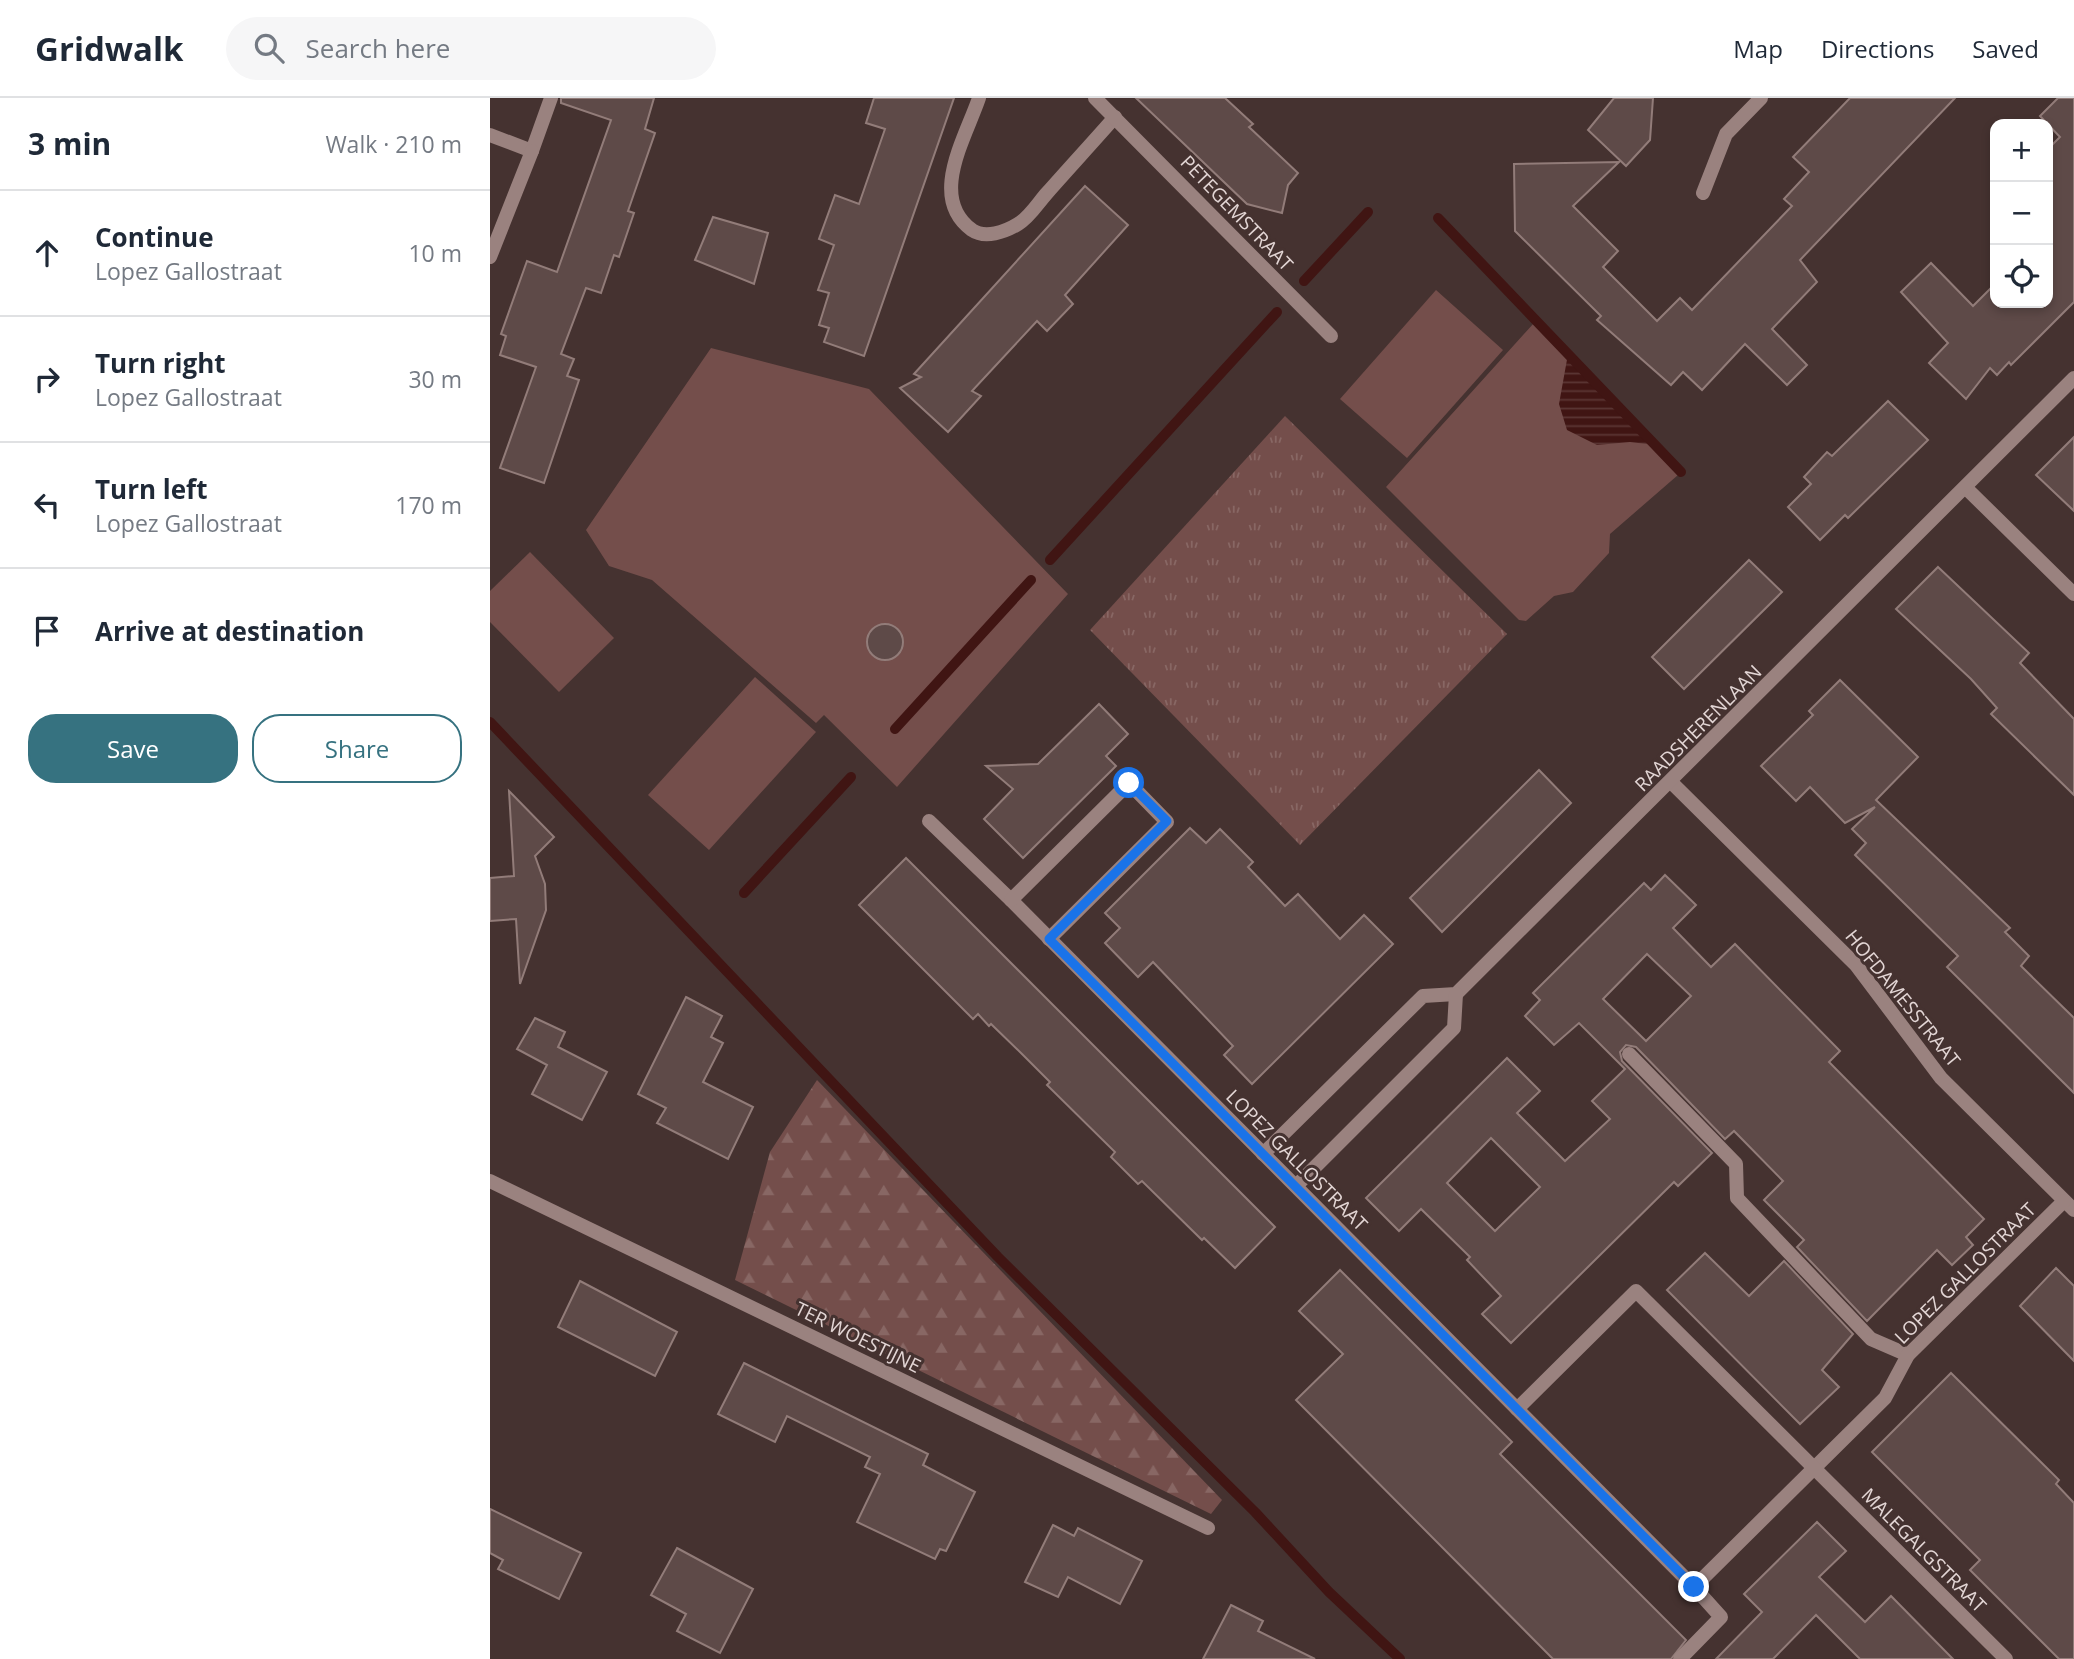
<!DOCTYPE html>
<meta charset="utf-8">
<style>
:root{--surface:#fff;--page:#f6f6f7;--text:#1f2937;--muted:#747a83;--line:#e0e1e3;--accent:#367280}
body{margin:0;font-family:"Open Sans",sans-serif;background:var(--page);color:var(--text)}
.controls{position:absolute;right:21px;top:21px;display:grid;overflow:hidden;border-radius:14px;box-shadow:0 4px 10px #0003}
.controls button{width:63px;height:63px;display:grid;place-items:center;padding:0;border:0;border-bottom:2px solid var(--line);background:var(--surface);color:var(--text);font:35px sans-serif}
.stop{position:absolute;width:21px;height:21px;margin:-16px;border:5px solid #1a73e8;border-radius:50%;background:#fff}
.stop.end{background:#1a73e8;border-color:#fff;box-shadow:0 2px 7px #0008}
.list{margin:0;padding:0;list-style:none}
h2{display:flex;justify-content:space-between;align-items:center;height:91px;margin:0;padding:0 28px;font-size:30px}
h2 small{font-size:23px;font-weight:400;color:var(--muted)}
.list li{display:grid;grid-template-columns:46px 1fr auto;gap:21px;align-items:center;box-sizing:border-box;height:126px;padding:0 28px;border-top:2px solid var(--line)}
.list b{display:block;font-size:26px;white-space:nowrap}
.list p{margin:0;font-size:23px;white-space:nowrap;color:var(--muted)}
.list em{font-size:23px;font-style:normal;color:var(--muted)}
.actions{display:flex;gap:14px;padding:21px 28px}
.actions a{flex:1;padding:16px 0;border:2px solid var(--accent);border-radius:28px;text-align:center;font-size:24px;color:var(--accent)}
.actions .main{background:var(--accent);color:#fff}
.icon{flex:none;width:38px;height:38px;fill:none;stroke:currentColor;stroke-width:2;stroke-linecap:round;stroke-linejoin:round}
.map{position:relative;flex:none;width:1584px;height:1561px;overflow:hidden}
header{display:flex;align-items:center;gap:42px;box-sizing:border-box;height:98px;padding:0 35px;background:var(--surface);border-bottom:2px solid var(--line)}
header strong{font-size:33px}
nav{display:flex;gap:38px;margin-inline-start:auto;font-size:24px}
.search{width:490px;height:63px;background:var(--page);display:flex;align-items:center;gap:18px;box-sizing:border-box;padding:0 24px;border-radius:38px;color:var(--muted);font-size:26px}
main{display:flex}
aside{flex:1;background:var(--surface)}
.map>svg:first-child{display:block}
</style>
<header>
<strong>Gridwalk</strong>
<div class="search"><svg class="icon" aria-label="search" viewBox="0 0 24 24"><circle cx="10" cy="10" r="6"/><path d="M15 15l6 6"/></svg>Search here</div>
<nav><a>Map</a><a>Directions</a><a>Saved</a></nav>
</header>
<main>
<aside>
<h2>3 min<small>Walk · 210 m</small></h2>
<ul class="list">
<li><svg class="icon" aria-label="ahead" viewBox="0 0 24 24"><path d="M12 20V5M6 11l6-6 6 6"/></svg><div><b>Continue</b><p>Lopez Gallostraat</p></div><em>10 m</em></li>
<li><svg class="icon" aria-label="right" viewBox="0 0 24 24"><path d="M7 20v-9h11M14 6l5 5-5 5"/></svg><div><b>Turn right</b><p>Lopez Gallostraat</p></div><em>30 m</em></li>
<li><svg class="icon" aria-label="left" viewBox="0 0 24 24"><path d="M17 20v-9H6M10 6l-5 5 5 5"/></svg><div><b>Turn left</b><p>Lopez Gallostraat</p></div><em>170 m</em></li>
<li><svg class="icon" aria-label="arrive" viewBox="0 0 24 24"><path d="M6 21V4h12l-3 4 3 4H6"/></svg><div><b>Arrive at destination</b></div></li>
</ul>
<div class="actions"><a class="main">Save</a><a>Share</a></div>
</aside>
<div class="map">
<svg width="1584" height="1561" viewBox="0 0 1584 1561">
<defs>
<pattern id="grass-tufts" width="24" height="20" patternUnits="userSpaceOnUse" patternTransform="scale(1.75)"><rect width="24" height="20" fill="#744e4b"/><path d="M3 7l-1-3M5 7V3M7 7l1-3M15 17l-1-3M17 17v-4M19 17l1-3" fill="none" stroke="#886764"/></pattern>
<pattern id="forest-firs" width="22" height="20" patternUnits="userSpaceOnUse" patternTransform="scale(1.75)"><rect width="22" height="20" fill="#744e4b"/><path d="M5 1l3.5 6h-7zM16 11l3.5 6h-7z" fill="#886764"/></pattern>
<pattern id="water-rules" width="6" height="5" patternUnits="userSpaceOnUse" patternTransform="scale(1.75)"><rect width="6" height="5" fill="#401513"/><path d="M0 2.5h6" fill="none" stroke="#5b3634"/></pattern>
</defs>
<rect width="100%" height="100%" fill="#453230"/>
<path fill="url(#grass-tufts)" d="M795,318L1017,536L810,747L600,532Z"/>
<path fill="url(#forest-firs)" d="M327,982L732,1402L721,1416L245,1182L280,1054Z"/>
<g fill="#744e4b">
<path d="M946,192L1013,252L917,360L850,301Z"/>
<path d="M1044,225L1188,377L1120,436L1119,455L1083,494L1064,498L1036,523L1029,522L896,389Z"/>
<path d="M221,250L379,291L578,496L407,689L334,617L326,625L162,482L119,468L96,432Z"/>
<path d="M40,454L124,540L69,594L0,524V493Z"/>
<path d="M265,579L326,634L219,752L158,697Z"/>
</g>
<path fill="url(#water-rules)" d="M1078,256L1165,347L1140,344L1107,347L1077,332L1069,306Z"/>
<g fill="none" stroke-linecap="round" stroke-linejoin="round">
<g stroke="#401513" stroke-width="10">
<path d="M948,120L1191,374"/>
<path d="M814,183L878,114"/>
<path d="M560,462L787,214"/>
<path d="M0,624L508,1159L765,1414L839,1494L910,1561"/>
<path d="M405,631L541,482"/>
<path d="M254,795L361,679"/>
</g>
</g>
<g fill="#5e4a48" stroke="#927c79" stroke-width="2" fill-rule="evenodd">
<path d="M71,0H164L155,31L165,35L138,113L144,115L129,159L124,157L111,195L96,190L71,256L84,261L77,278L89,282L54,385L10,370L46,269L10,257L16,238L11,236L37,163L67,174L121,22L71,5Z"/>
<path d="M384,0H464L374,258L334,244L339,230L329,227L339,195L328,192L344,147L329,141L345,97L369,106L395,31L376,25Z"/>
<path d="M646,0H735L763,26L759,29L808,75L798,87L792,115L757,106Z"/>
<path d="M1124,0H1163L1160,42L1136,68L1098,32Z"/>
<path d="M1360,0H1465L1310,162L1327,184L1282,231L1317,267L1297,287L1255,246L1212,292L1193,274L1181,287L1107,222L1111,218L1025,133L1024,66L1129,64L1083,108L1128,153L1113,169L1167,223L1190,200L1202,212L1302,108L1294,101L1319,74L1303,59Z"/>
<path d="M1568,0H1584V204L1521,267L1519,264L1507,277L1500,270L1476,301L1439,265L1458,245L1411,194L1441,165L1483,208L1505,186V205H1558V51L1570,39L1550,18Z"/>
<path d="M595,88L638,127L575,197L583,206L557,233L547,223L482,293L491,298L458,334L410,290L431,279L424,276Z"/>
<path d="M223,119L278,135L264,186L205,162Z"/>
<path d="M1398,303L1438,342L1358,420L1355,417L1330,442L1298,409L1321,386L1314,379L1337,354L1342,358Z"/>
<path d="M1584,339V413L1546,377Z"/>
<path d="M1259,462L1292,494L1194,591L1162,559Z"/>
<path d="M1448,469L1539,555L1530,565L1584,621V697L1501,616L1507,610L1481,581L1406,511Z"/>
<circle cx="395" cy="544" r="18"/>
<path d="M1350,582L1428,659L1386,702L1520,830L1515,834L1539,858L1531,868L1584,920V995L1457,869L1468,858L1365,757L1376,745L1362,731L1385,709L1355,725L1320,689L1306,703L1271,668L1323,617L1319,613Z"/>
<path d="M609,606L638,636L616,658L626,668L533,760L494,721L523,691L496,668L548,666Z"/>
<path d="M1049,672L1081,705L952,834L920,800Z"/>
<path d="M19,693L64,739L45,758L55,786L56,812L30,886L26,821L0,823V780L24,778Z"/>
<path d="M700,730L716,745L730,731L763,764L758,769L795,808L808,796L850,841L874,817L903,846L762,986L734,957L743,948L663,864L648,879L615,845L630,830L615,815Z"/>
<path d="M416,760L785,1129L745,1170L714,1140L712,1142L652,1083L648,1086L621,1059L625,1054L557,987L560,984L532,956L501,926L499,928L488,916L483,921L369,807Z"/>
<path d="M1175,777L1206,807L1183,830L1221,869L1245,846L1350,953L1339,964L1494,1121L1476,1139L1483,1147L1462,1167L1447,1152L1377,1223L1307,1149L1314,1142L1274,1102L1293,1083L1244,1033L1235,1041L1146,949L1136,947L1130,954L1132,963L1222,1055L1188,1088L1184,1084L1021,1245L992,1216L1011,1198L977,1162L980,1159L931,1111L909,1133L876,1100L1017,960L1050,993L1027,1015L1075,1063L1120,1021L1102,1003L1135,971L1089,925L1064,947L1035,918L1050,902L1043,895L1154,785L1161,792ZM1157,856L1201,898L1156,943L1113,901ZM1001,1040L1050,1089L1005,1133L957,1085Z"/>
<path d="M196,899L232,918L221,939L233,945L213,984L263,1009L238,1061L167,1025L176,1010L148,996Z"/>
<path d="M45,920L75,934L68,949L117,974L92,1022L42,996L57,967L27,951Z"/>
<path d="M1215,1155L1259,1198L1294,1163L1363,1236L1332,1272L1349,1289L1310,1326L1177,1192Z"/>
<path d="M1566,1170L1584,1188V1263L1530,1208Z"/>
<path d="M850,1172L1022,1344L1010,1356L1196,1542L1181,1561H1063L806,1302L853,1256L809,1213Z"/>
<path d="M90,1183L187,1234L165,1278L68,1229Z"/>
<path d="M254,1265L438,1356L433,1367L485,1394L456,1453L450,1451L445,1461L367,1424L390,1376L375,1369L380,1359L297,1318L285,1344L228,1316Z"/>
<path d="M1461,1275L1569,1382L1566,1386L1584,1405V1561H1569L1480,1472L1490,1462L1382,1354Z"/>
<path d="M0,1411L91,1455L69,1501L8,1471L13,1462L0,1455Z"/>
<path d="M1327,1424L1356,1453L1329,1479L1375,1524L1401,1498L1463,1561H1370L1326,1517L1283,1561H1226L1272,1514L1254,1496Z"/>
<path d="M563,1427L584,1438L588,1430L652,1463L630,1506L578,1479L568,1499L535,1484Z"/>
<path d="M187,1450L263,1491L230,1555L187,1533L196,1516L161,1497Z"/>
<path d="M741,1507L773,1523L768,1533L825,1561H713Z"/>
</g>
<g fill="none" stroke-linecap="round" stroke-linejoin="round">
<path stroke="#9a827f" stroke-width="14" d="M1139,956L1246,1066L1247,1100L1381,1241L1418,1257"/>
<g stroke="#9a827f" stroke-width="14">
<path d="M489,0C475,41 438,100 482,132C495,141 515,134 528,126C539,120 548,105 557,95C580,69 603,44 625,19"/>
<path d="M605,0L841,238"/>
<path d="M0,37L42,53L61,0"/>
<path d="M1213,95L1236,36L1271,0"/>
<path d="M0,159L42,53"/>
<path d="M1476,390L1584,496"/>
<path d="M1181,684L1366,867L1451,980L1584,1112"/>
<path d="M439,723L521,802L1204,1489L1395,1300L1418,1257L1574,1103"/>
<path d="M521,802L639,685L677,724L559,841"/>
<path d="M773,1056L933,898L966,896L1584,280"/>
<path d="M0,1083L718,1430"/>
<path d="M806,1088L964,930L966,896"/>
<path d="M1027,1311L1146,1193L1516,1561"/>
<path d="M1190,1561L1231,1519L1204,1489"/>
</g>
</g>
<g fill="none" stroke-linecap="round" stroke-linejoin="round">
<path stroke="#1a73e8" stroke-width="9" d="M639,685L677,723L559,841L1204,1489"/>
</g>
<g text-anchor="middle" stroke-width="6" stroke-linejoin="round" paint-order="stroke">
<g font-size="19" fill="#e3d6d5" stroke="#453230">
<text transform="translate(747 115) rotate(46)" y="7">PETEGEMSTRAAT</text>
<text transform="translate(1208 630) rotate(-45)" y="7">RAADSHERENLAAN</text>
<text transform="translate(1413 900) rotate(51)" y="7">HOFDAMESSTRAAT</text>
<text transform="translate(807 1062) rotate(45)" y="7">LOPEZ GALLOSTRAAT</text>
<text transform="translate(1475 1175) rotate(-45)" y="7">LOPEZ GALLOSTRAAT</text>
<text transform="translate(368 1239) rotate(26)" y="7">TER WOESTIJNE</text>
<text transform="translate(1434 1452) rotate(45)" y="7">MALEGALGSTRAAT</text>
</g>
</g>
</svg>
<div class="controls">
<button>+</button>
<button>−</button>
<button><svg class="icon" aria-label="locate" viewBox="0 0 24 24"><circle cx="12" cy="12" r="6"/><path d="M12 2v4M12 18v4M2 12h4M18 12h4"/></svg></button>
</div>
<div class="stop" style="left:639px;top:685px"></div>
<div class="stop end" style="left:1204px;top:1489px"></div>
</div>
</main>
